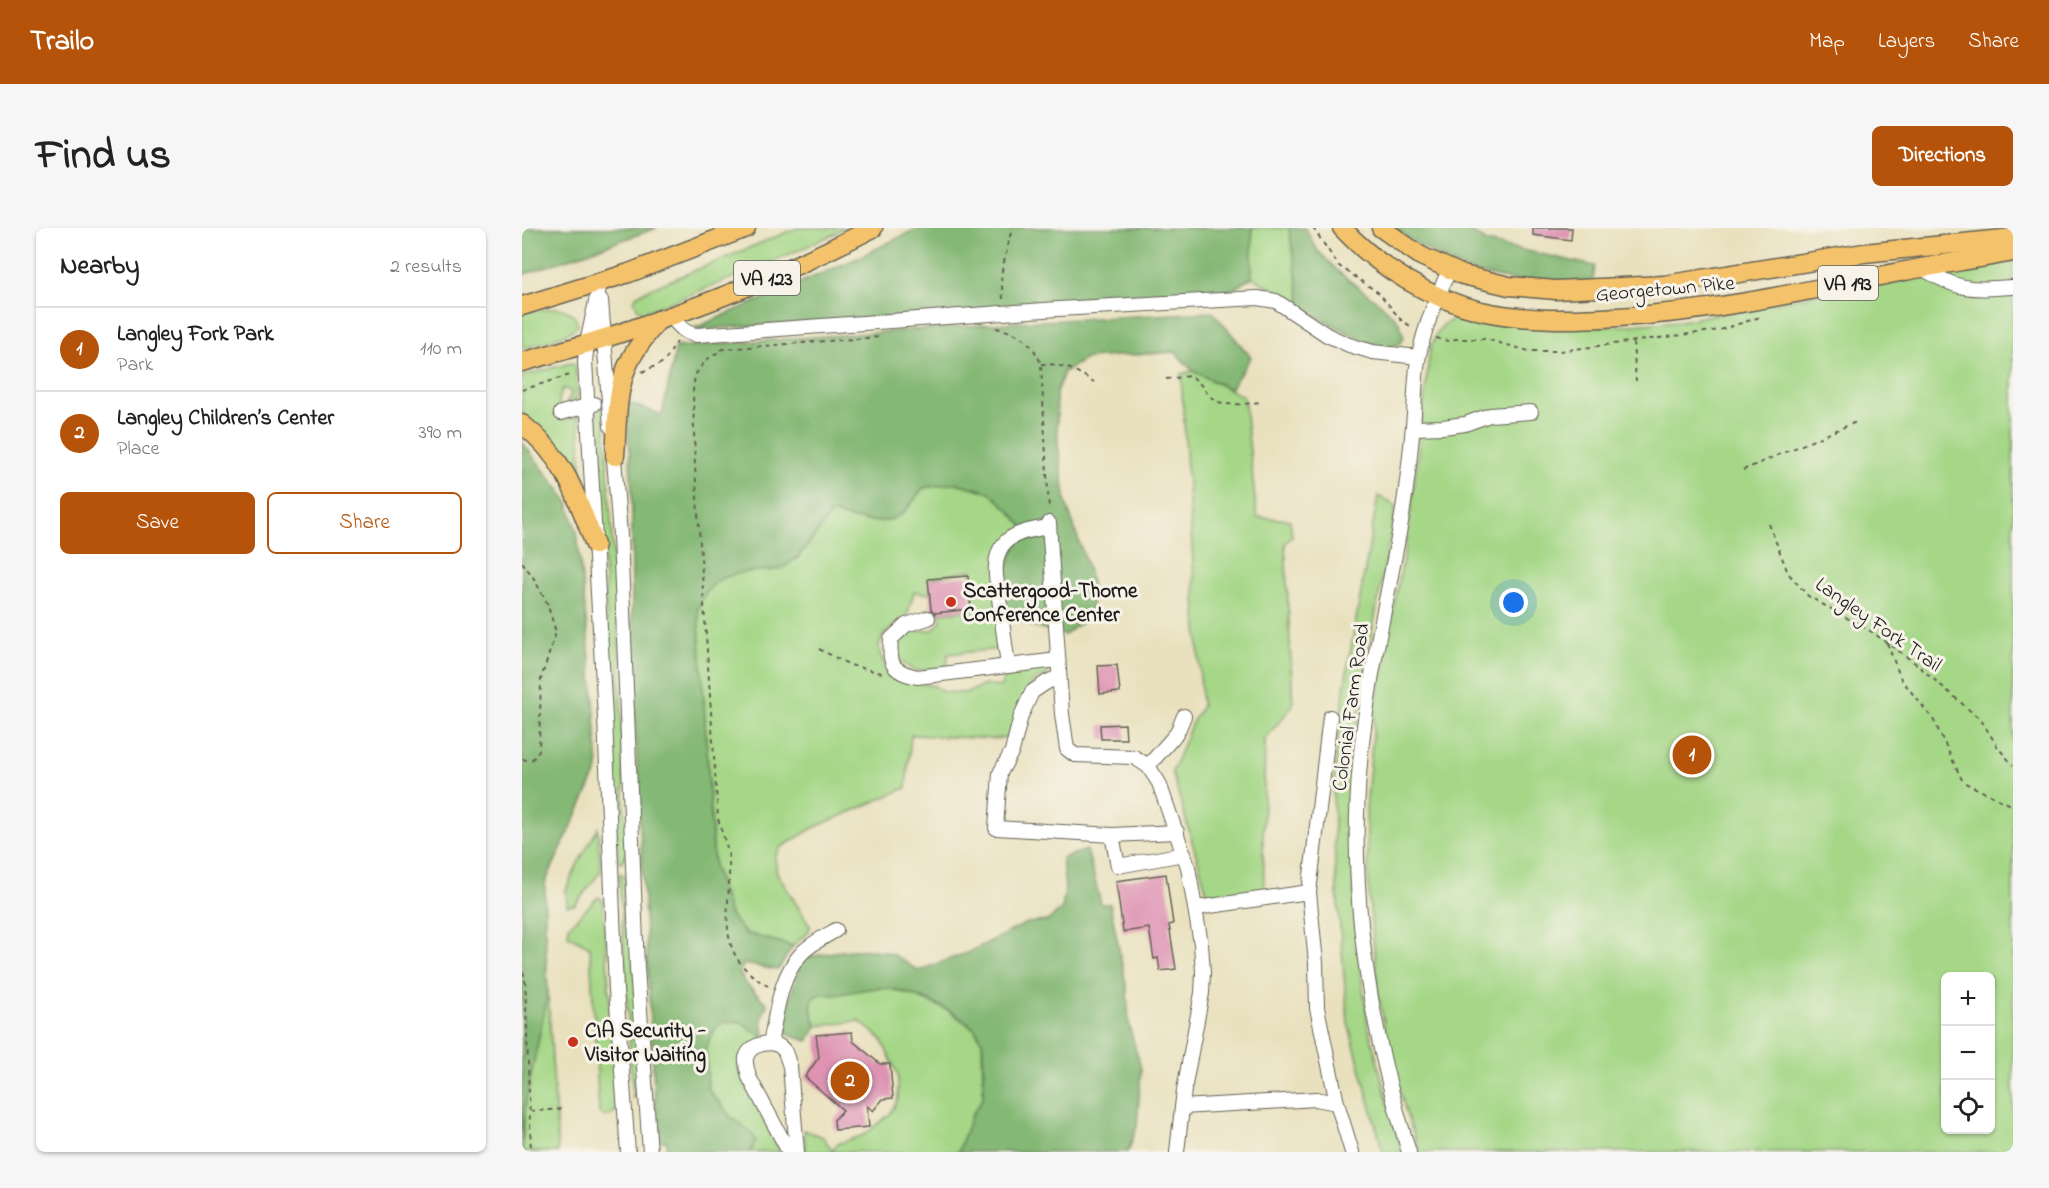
<!DOCTYPE html>
<meta charset="utf-8">
<style>
:root{--surface:#fff;--page:#f6f6f6;--text:#222;--muted:#767676;--line:#e0e0e0;--accent:#b45309}
body{margin:0;font-family:"Indie Flower",sans-serif;background:var(--page);color:var(--text)}
.controls{position:absolute;right:18px;bottom:18px;display:grid;overflow:hidden;border-radius:9px;box-shadow:0 2px 4px #0004}
.controls button{width:54px;height:54px;display:grid;place-items:center;padding:0;border:0;border-bottom:2px solid var(--line);background:var(--surface);color:var(--text);font:30px sans-serif}
.you{position:absolute;left:992px;top:375px;width:21px;height:21px;margin:-15px;border:4px solid #fff;border-radius:50%;background:#1a73e8;box-shadow:0 0 0 9px #1a73e833}
.badge{display:grid;place-items:center;width:39px;height:39px;border-radius:50%;background:var(--accent);color:#fff;font-size:20px;font-weight:700}
.pin{position:absolute;translate:-50% -50%;border:3px solid #fff;box-shadow:0 2px 6px #0006}
.list{margin:0;padding:0;list-style:none}
h2{display:flex;justify-content:space-between;align-items:center;height:78px;margin:0;padding:0 24px;font-size:26px}
h2 small{font-size:20px;font-weight:400;color:var(--muted)}
.list li{display:grid;grid-template-columns:39px 1fr auto;gap:18px;align-items:center;box-sizing:border-box;height:84px;padding:0 24px;border-top:2px solid var(--line)}
.list b{display:block;font-size:22px;white-space:nowrap}
.list p{margin:0;font-size:20px;white-space:nowrap;color:var(--muted)}
.list em{font-size:20px;font-style:normal;color:var(--muted)}
.actions{display:flex;gap:12px;padding:18px 24px}
.actions a{flex:1;padding:14px 0;border:2px solid var(--accent);border-radius:9px;text-align:center;font-size:21px;color:var(--accent)}
.actions .main{background:var(--accent);color:#fff}
.icon{flex:none;width:33px;height:33px;fill:none;stroke:currentColor;stroke-width:2;stroke-linecap:round;stroke-linejoin:round}
.map{position:relative;flex:none;width:1491px;height:924px;overflow:hidden;border-radius:9px}
header{display:flex;align-items:center;gap:36px;box-sizing:border-box;height:84px;padding:0 30px;background:var(--accent);color:#fff}
header strong{font-size:28px}
nav{display:flex;gap:33px;margin-inline-start:auto;font-size:21px}
.intro{display:flex;align-items:center;justify-content:space-between;box-sizing:border-box;height:144px;padding:0 36px}
h1{margin:0;font-size:42px}
.button{padding:15px 27px;border-radius:9px;background:var(--accent);color:#fff;font-size:21px;font-weight:700}
main{display:flex;gap:36px;padding:0 36px}
aside{flex:1;background:var(--surface);border-radius:9px;box-shadow:0 2px 4px #0004}
.map>svg:first-child{display:block}
</style>
<header>
<strong>Trailo</strong>
<nav><a>Map</a><a>Layers</a><a>Share</a></nav>
</header>
<div class="intro"><h1>Find us</h1><a class="button">Directions</a></div>
<main>
<aside>
<h2>Nearby<small>2 results</small></h2>
<ul class="list">
<li><span class="badge">1</span><div><b>Langley Fork Park</b><p>Park</p></div><em>110 m</em></li>
<li><span class="badge">2</span><div><b>Langley Children’s Center</b><p>Place</p></div><em>390 m</em></li>
</ul>
<div class="actions"><a class="main">Save</a><a>Share</a></div>
</aside>
<div class="map">
<svg width="1491" height="924" viewBox="0 0 1491 924">
<rect width="100%" height="100%" fill="#f7f3e8"/>
<filter id="ink" filterUnits="userSpaceOnUse"><feTurbulence type="fractalNoise" baseFrequency=".0167" numOctaves="2"/><feDisplacementMap in="SourceGraphic" scale="12" xChannelSelector="R" yChannelSelector="G"/><feConvolveMatrix kernelMatrix="1 2 1 2 8 2 1 2 1" color-interpolation-filters="sRGB"/></filter>
<filter id="wash" filterUnits="userSpaceOnUse"><feTurbulence type="fractalNoise" baseFrequency=".008" numOctaves="4" result="noise"/><feDisplacementMap in="SourceGraphic" scale="24" xChannelSelector="R" yChannelSelector="G"/><feGaussianBlur stdDeviation="1.35" result="paint"/><feColorMatrix in="noise" values="0 0 0 0 0 0 0 0 0 0 0 0 0 0 0 0 0 1.4 0 .05"/><feComposite in="paint" operator="in"/></filter>
<g filter="url(#wash)">
<rect width="100%" height="100%" fill="#e9e1be"/>
<g fill="#a5d787" stroke="#607a52" stroke-width="1.5" fill-rule="evenodd">
<path d="M275,0H324C259,32 192,58 124,83L120,84L115,80L112,73L114,68L121,64Z"/>
<path d="M730,0H767L779,77L730,49Z"/>
<path d="M1491,28V924H898L884,885L866,816L857,770L847,671L844,581L854,473L887,300L908,122L914,106L922,96L932,91L1023,97L1097,98L1159,93ZM1424,748H1468V902H1424Z"/>
<path d="M35,80C48,83 53,85 56,98C40,111 20,115 0,120V84Z"/>
<path d="M49,135L53,136L56,169L54,172L45,174L50,164L41,160C35,171 37,179 39,191L57,189L60,265L0,188V148Z"/>
<path d="M671,143L722,169L735,289L768,292L770,309L763,315L771,477L743,511L741,613L742,663L686,668L650,544L670,495L680,478L659,146Z"/>
<path d="M77,179H80L83,198L97,417L104,628L99,634L96,632L75,182Z"/>
<path d="M434,255L467,264L486,281L502,300L474,364L478,421L426,426L425,440L392,443L379,434L375,419L380,407L391,403L411,402L419,393L417,385L452,382L449,342L407,351L408,366L392,364L384,391L370,399L362,407L357,417L358,426L364,439L374,451L413,458L421,464L442,465L464,457L478,459L482,451L490,442L525,439L527,441L525,447C521,449 515,450 512,453C499,463 496,494 485,509L473,511L389,507L384,560L291,600L258,620L253,630L255,645L288,698L287,703L271,718L223,705L208,687L192,638L176,380L181,367L198,349L275,331L309,285L334,292L382,284L401,260Z"/>
<path d="M856,268L874,278L846,426L832,524L829,612L834,707L846,797L870,890L882,924H861L826,795L813,639L811,557L823,454Z"/>
<path d="M76,600L79,643L53,677L45,678L44,662L55,637Z"/>
<path d="M97,646H100L106,652L119,857L111,870Z"/>
<path d="M76,669L81,672L95,874L93,884L85,889L77,885L68,719L46,707L47,698Z"/>
<path d="M347,760H365L390,767L425,782L453,802L460,814L461,870L452,884L436,924H283L282,902L301,909L311,923L315,916L342,907L368,886L376,871V847L359,811L337,793L295,798C290,788 284,768 300,766C305,766 309,767 314,766C325,765 336,761 347,760Z"/>
<path d="M26,765L36,924H0L4,872Z"/>
<path d="M202,794H218L242,810L218,831V846L258,924H228L231,920L229,904L208,888L186,861L184,820L193,800Z"/>
</g>
<g fill="#84b874" stroke="#506a48" stroke-width="1.5">
<path d="M0,0H135L0,47Z"/>
<path d="M396,0H730V49L710,62L679,69L168,102L338,29Z"/>
<path d="M767,0H783L796,23L819,46L861,78L877,94L882,110L877,116L865,120L844,114L792,87L779,77Z"/>
<path d="M872,0H943L965,14L1073,38L1071,52C1040,59 975,52 946,42C919,33 895,15 872,0Z"/>
<path d="M691,84L729,129L708,161L671,143L653,124L565,130L542,144L534,165L536,216L544,275L565,337L572,368L567,388L543,407C509,397 490,399 474,364L502,300L486,281L467,264L434,255L401,260C395,267 390,276 383,283C364,302 332,291 309,285C295,305 282,328 260,340C254,343 245,342 238,343C207,345 188,349 176,380L192,638L208,687L223,705L271,718L256,742L222,736L217,744L223,755L245,776L240,790L242,810L218,794H202L193,800L184,820L186,861L208,888L229,904L234,913L228,924H145V913H135L116,561L110,410V266L105,174L140,187L154,119L501,94Z"/>
<path d="M0,214L45,272L55,304L72,470L76,541L23,655V705L26,765L4,872L0,924Z"/>
<path d="M565,622L579,676H588L605,761L607,797L619,841L615,898L606,924H436C441,911 445,898 451,885C454,880 459,875 461,869C462,864 462,819 460,814C453,787 387,762 362,760C344,759 330,765 312,767C306,767 299,764 294,768C285,775 291,789 295,798L286,813L267,807L260,795L280,731C306,724 337,718 364,724C375,727 386,736 396,743L447,724L505,695L525,693L540,681L543,661L540,630Z"/>
</g>
<g id="blocks">
<g fill="#de93b3">
<path d="M1011,0H1050L1049,12L1011,7Z"/>
<path d="M446,348L449,381L413,385L409,382L406,351Z"/>
<path d="M595,437L598,464L578,466L576,438Z"/>
<path d="M603,496L604,511H579L578,497Z"/>
<path d="M644,646L651,696L647,697L654,741L638,743L636,730L632,731L627,700L601,704L594,653Z"/>
<path d="M330,804L331,813L358,836H368L371,870L361,871L351,883L345,878L347,899L313,902L312,892L321,882L283,849L297,829L294,807Z"/>
</g>
</g>
</g>
<g filter="url(#ink)">
<use href="#blocks" fill-opacity="0" stroke="#646155" stroke-width="1.5"/>
<g fill="none" stroke-linecap="round" stroke-linejoin="round">
<defs>
<g id="minor">
<path d="M1400,40C1437,63 1448,62 1491,59"/>
<path d="M78,55L65,115L63,133L83,490L94,762L106,924"/>
<path d="M79,72L89,199"/>
<path d="M148,88C157,97 162,106 175,107L536,81L735,70L754,73L805,107L827,117L851,124L896,129"/>
<path d="M39,185L72,176"/>
<path d="M891,200L921,199L943,196L968,187L1009,184"/>
<path d="M91,218L98,307L115,740L128,924"/>
<path d="M527,295L540,486L545,521L553,527L612,529L626,538L637,555L666,639L679,716L681,744L680,765L662,862L655,924"/>
<path d="M406,390L384,397L369,411C367,437 370,443 395,449L536,432"/>
<path d="M486,438L474,348C471,309 495,304 527,299"/>
<path d="M537,449L525,454L510,464L499,488L490,523L478,545L474,600L590,607L596,638L662,626"/>
<path d="M808,489L787,664L794,735L795,780L815,875"/>
<path d="M626,538L655,505L662,488"/>
<path d="M590,607L655,604"/>
<path d="M674,680L787,664"/>
<path d="M248,815C255,785 257,750 279,726C288,716 302,709 314,702"/>
<path d="M660,879L794,871L815,875L830,924"/>
<path d="M267,924L227,849C226,843 223,836 224,830C228,814 255,810 263,824C265,828 266,834 268,838L275,924"/>
<path d="M887,924C847,798 826,667 838,535C845,454 865,374 879,294C885,258 889,222 892,186C893,167 893,146 897,127C903,97 915,70 927,42"/>
</g>
<g id="major">
<path d="M820,0C856,39 908,71 959,83C1004,93 1050,92 1096,89C1194,84 1287,62 1383,43C1419,36 1455,31 1491,24"/>
<path d="M859,0L899,28L941,47L987,58L1034,62L1142,57L1342,25L1491,10"/>
<path d="M0,78L107,45L224,0"/>
<path d="M0,134C121,102 240,58 351,0"/>
<path d="M0,196C43,229 55,269 73,317"/>
<path d="M93,228C95,201 94,170 103,144C110,124 124,108 136,92"/>
</g>
</defs>
<use href="#minor" stroke="#646155" stroke-width="16"/>
<use href="#major" stroke="#646155" stroke-width="21"/>
<g stroke="#646155" stroke-width="2" stroke-dasharray="4.5 4.5" stroke-linecap="butt">
<path d="M791,0L817,38L857,65L879,92L890,99"/>
<path d="M481,71L479,47L490,0"/>
<path d="M474,100C498,105 510,113 519,136L527,282"/>
<path d="M914,110L926,113L934,111H963L1007,123H1038L1198,102L1241,88"/>
<path d="M1111,114L1114,153"/>
<path d="M519,136C542,136 553,142 572,154"/>
<path d="M120,144L142,134L155,114"/>
<path d="M644,151L669,148C678,154 682,162 689,169C701,181 725,175 740,174"/>
<path d="M0,162L51,146"/>
<path d="M1221,242L1334,194"/>
<path d="M1247,296L1266,345L1286,368L1350,404L1393,435L1459,492L1477,521L1491,537"/>
<path d="M0,334L11,349L25,375L34,404L19,451L17,522L11,531L3,532L0,530"/>
<path d="M1365,415L1379,451L1411,491L1441,554L1491,578"/>
<path d="M297,421L328,437L360,445"/>
<path d="M0,744L3,748L9,924"/>
<path d="M246,758C190,726 209,687 207,635C207,619 199,605 196,590L173,239L171,163L173,147L184,132L201,121L358,109"/>
<path d="M8,883L43,881"/>
</g>
<use href="#minor" stroke="#fff" stroke-width="14"/>
<use href="#major" stroke="#f4c26a" stroke-width="18"/>
</g>
</g>
<g fill="#c8321e" stroke="#f7f3e8" stroke-width="2">
<circle cx="429" cy="374" r="6"/>
<circle cx="51" cy="814" r="6"/>
</g>
<g text-anchor="middle" stroke-width="6" stroke-linejoin="round" paint-order="stroke">
<g fill="#f7f3e8" stroke="#5e5c59" stroke-width="1.5">
<rect x="212" y="33" width="66" height="34" rx="4.5"/>
<rect x="1296" y="38" width="60" height="34" rx="4.5"/>
</g>
<g font-size="20" font-weight="bold" fill="#1c1c1c">
<text x="245" y="57">VA 123</text>
<text x="1326" y="62">VA 193</text>
</g>
<g font-size="21" fill="#1c1c1c" stroke="#f7f3e8">
<text transform="translate(1143 60) rotate(-5)" y="7">Georgetown Pike</text>
<text transform="translate(1357 396) rotate(35)" y="7">Langley Fork Trail</text>
<text transform="translate(828 479) rotate(-82)" y="7">Colonial Farm Road</text>
</g>
<g font-size="21" font-weight="bold" fill="#1c1c1c" stroke="#f7f3e8" text-anchor="start">
<text x="441" y="369">Scattergood-Thorne<tspan x="441" dy="24">Conference Center</tspan></text>
<text x="63" y="809">CIA Security -<tspan x="63" dy="24">Visitor Waiting</tspan></text>
</g>
</g>
</svg>
<div class="controls">
<button>+</button>
<button>−</button>
<button><svg class="icon" aria-label="locate" viewBox="0 0 24 24"><circle cx="12" cy="12" r="6"/><path d="M12 2v4M12 18v4M2 12h4M18 12h4"/></svg></button>
</div>
<div class="you"></div>
<div class="pin badge" style="left:1170px;top:527px">1</div>
<div class="pin badge" style="left:328px;top:853px">2</div>
</div>
</main>
